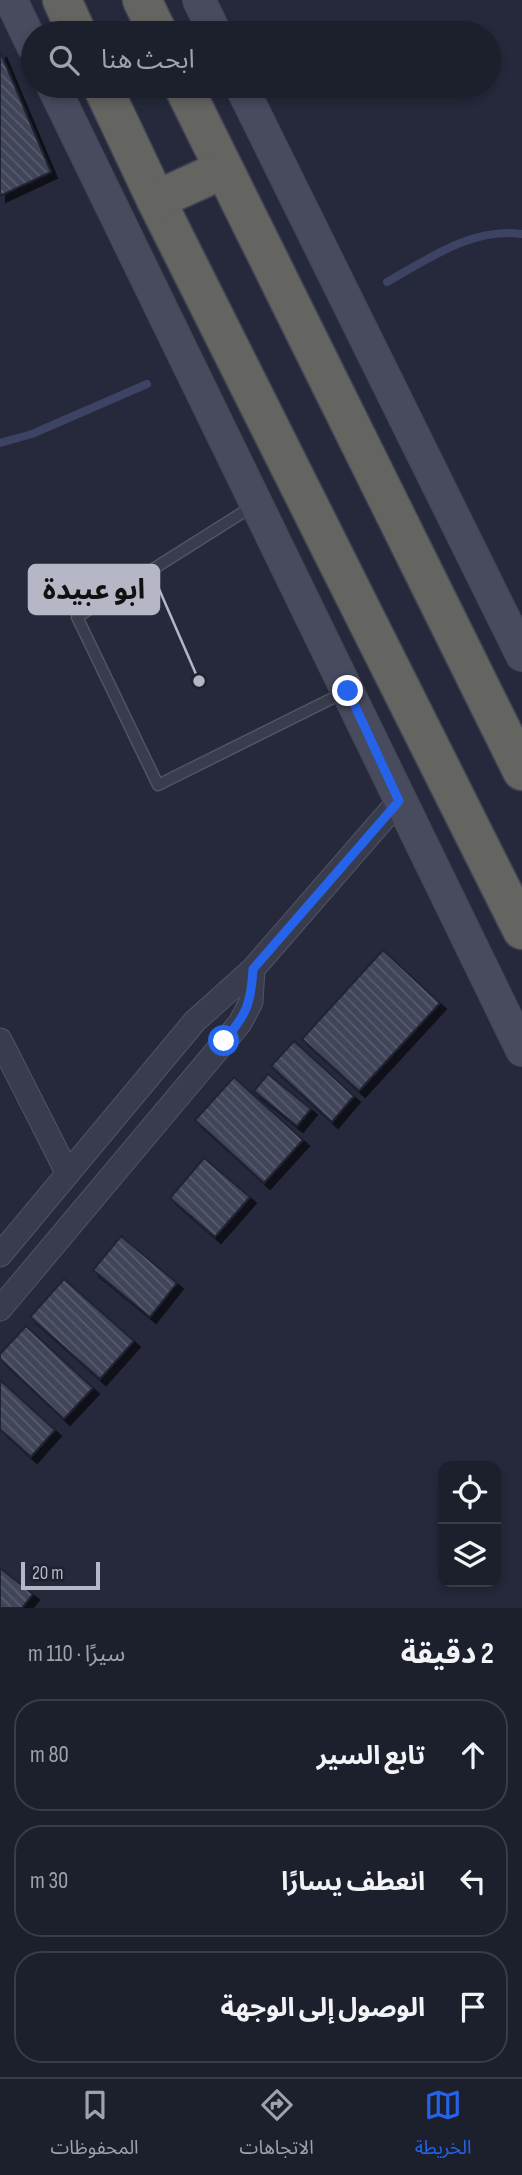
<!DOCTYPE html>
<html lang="ar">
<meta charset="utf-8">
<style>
:root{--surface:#1c1f2c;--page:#252734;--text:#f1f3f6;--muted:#a0a2a9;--line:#3a3d48;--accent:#2563eb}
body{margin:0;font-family:"Sofia Sans Condensed","Noto Sans Arabic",sans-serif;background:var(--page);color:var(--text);direction:rtl}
.controls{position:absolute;right:21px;bottom:21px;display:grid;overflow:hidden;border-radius:14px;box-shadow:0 4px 10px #0003}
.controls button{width:63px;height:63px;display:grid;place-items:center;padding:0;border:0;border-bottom:2px solid var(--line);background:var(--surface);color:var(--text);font:35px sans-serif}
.scale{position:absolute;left:21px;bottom:18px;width:79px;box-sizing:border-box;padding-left:7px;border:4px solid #b5b7c7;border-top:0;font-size:19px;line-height:24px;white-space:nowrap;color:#b5b7c7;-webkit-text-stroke:5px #1e2130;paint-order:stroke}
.stop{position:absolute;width:21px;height:21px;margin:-16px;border:5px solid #2563eb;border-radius:50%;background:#fff}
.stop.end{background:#2563eb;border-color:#fff;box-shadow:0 2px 7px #0008}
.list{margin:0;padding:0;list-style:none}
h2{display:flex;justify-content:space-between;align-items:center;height:91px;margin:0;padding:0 28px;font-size:30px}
h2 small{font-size:23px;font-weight:400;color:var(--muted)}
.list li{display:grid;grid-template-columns:46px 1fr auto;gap:21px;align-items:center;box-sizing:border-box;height:112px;margin:0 14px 14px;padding:0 14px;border:2px solid var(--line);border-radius:28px}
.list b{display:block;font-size:26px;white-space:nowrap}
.list em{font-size:23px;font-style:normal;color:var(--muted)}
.icon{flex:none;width:38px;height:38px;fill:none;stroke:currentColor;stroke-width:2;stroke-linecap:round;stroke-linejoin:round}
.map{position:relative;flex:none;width:522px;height:1608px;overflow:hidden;direction:ltr}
.search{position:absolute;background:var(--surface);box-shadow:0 4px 10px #0003;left:21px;right:21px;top:21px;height:77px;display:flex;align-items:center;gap:18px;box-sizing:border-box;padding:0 24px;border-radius:38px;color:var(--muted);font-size:26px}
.sheet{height:469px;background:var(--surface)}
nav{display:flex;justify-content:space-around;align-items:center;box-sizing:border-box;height:98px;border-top:2px solid var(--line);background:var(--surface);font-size:19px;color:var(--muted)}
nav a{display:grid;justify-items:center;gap:4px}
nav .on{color:var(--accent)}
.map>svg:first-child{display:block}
</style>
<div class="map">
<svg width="522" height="1608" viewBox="0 0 522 1608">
<defs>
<pattern id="building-back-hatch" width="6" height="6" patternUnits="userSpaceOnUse" patternTransform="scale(1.75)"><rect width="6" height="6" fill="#404459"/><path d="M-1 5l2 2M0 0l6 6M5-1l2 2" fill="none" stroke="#595d6f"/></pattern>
<filter id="shadow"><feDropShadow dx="6" dy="6" stdDeviation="0" flood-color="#0009"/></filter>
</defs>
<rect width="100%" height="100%" fill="#26293b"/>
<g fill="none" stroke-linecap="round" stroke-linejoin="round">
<g stroke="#3d4363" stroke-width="8">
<path d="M387,282C428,259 473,227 522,234"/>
<path d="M0,443L32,434L147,384"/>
</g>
</g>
<g fill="url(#building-back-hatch)" stroke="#202332" stroke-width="2" filter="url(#shadow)">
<path d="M0,51L51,172L0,196Z"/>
<path d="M383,950L440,1003L359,1091L302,1039Z"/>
<path d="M294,1041L354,1096L332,1122L271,1066Z"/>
<path d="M268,1074L311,1109L297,1126L254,1091Z"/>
<path d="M234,1077L303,1140L264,1183L195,1120Z"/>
<path d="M204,1158L250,1197L215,1237L170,1198Z"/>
<path d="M121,1236L177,1283L150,1317L93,1270Z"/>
<path d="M64,1279L134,1341L100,1379L30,1317Z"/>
<path d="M26,1326L93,1388L64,1419L0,1359V1354Z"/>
<path d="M0,1380L55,1430L31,1457L0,1429Z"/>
<path d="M0,1568L33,1594L22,1608H0Z"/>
</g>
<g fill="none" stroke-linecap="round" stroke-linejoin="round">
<defs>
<path id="service" d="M253,506L77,617L158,785L345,692"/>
<g id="minor">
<path d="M0,1040L67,1172"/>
<path d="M0,1255L195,1021L253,969L399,801"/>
<path d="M0,1309L240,1023L251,1002L253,969"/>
</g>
<g id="secondary">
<path d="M11,0L33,46"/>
<path d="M199,0L215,33"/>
<path d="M53,86L522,1050"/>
<path d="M241,86L522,655"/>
</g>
<g id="trunk">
<path d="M62,0L77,33"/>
<path d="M142,0L158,33"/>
<path d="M102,86L156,200L522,930"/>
<path d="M183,86L522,771"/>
<path d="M156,200L222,170"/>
</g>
</defs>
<use href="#service" stroke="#515463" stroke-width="13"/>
<use href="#minor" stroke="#515463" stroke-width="25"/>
<use href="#secondary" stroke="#424554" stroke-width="34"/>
<use href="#trunk" stroke="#414453" stroke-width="41"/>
<use href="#service" stroke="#393c4c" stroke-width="10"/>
<use href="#minor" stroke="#393c4c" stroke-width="23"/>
<use href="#secondary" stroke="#484a5e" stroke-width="32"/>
<use href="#trunk" stroke="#646461" stroke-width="38"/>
</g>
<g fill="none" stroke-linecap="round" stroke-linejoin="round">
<path stroke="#2563eb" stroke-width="9" d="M224,1041C247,1014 251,1003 253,969L399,801L348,691"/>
</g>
<path fill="none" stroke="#b5b7c7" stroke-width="2.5" d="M199 681L159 589"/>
<circle fill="#b5b7c7" stroke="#1e2130" stroke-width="2.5" cx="199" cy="681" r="7"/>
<rect fill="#b5b7c7" stroke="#b5b7c7" stroke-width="2.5" x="29" y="565" width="130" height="49" rx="7"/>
<g font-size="28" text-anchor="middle" font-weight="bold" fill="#111">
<text x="94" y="599">ابو عبيدة</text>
</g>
</svg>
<div class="controls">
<button><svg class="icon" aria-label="locate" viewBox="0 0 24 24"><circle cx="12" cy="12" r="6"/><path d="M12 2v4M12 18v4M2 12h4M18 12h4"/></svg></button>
<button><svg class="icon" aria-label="layers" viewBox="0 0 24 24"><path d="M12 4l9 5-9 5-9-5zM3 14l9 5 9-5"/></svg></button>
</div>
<div class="scale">20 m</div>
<div class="stop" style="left:224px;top:1041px"></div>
<div class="stop end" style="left:348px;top:691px"></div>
<div class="search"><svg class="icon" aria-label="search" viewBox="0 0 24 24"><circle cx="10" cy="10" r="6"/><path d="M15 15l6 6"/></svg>ابحث هنا</div>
</div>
<section class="sheet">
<h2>2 دقيقة<small>سيرًا · 110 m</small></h2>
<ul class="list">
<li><svg class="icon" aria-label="ahead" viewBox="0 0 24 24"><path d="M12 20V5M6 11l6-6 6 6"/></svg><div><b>تابع السير</b></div><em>80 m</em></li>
<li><svg class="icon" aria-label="left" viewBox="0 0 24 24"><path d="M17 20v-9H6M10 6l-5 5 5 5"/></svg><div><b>انعطف يسارًا</b></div><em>30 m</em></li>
<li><svg class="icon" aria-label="arrive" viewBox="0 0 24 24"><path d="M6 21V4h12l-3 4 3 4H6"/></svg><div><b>الوصول إلى الوجهة</b></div></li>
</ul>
</section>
<nav>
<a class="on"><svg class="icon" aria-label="map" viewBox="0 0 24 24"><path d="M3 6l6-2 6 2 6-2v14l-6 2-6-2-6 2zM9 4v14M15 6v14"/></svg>الخريطة</a>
<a><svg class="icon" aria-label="directions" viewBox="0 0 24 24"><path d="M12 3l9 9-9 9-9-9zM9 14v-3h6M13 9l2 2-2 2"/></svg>الاتجاهات</a>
<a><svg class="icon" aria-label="saved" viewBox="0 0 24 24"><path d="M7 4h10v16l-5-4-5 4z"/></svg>المحفوظات</a>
</nav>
